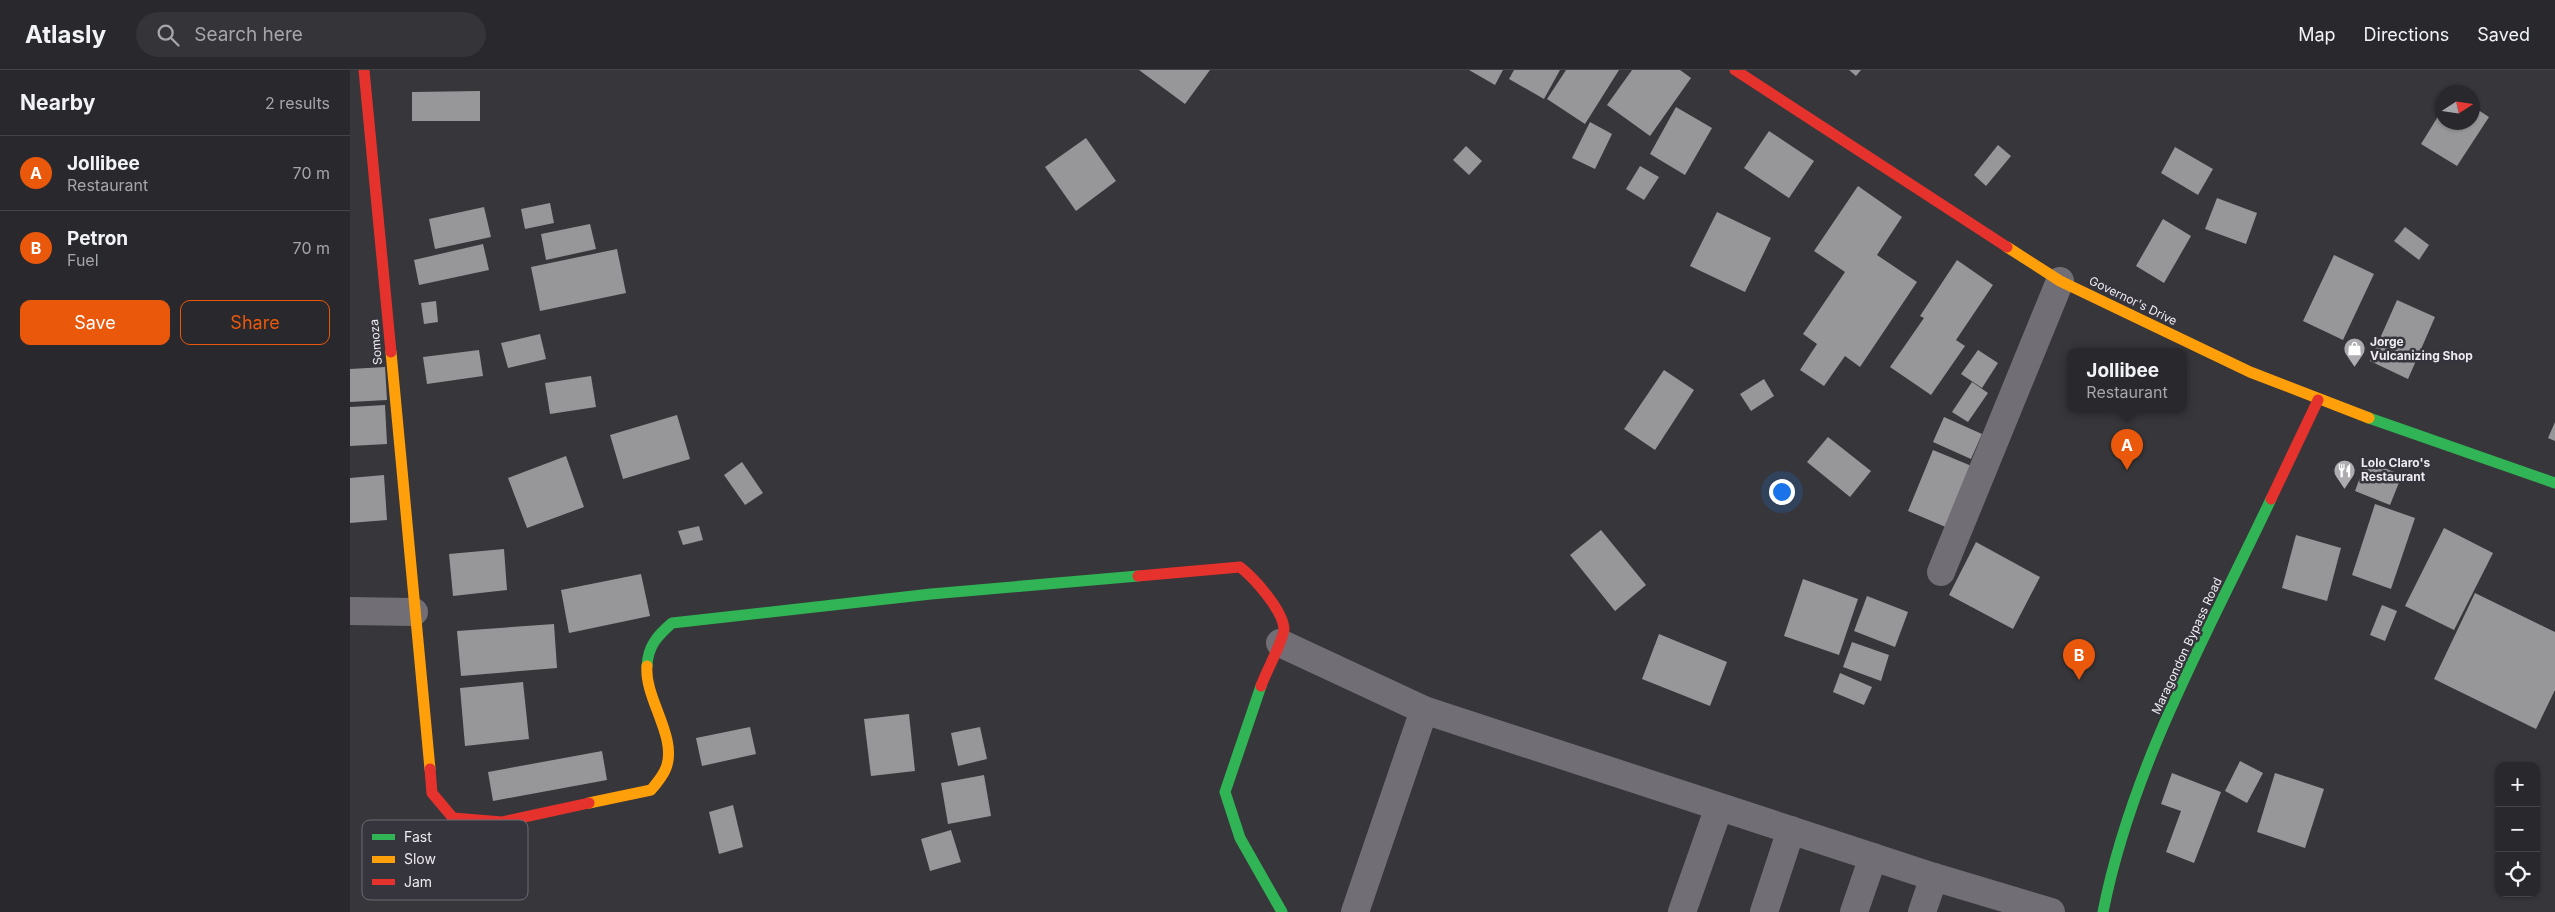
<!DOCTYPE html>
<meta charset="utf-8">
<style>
:root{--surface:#29282c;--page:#353438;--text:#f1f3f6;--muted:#a5a6a9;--line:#454448;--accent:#ea580c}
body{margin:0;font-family:Inter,sans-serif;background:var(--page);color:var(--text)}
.controls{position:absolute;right:15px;bottom:15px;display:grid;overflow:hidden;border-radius:10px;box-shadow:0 1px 4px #0004}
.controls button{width:45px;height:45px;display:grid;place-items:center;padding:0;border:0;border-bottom:1px solid var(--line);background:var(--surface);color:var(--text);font:25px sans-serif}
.compass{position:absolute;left:2085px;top:15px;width:45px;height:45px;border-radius:50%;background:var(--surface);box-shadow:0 1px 4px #0004;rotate:78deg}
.you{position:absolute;left:1431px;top:421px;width:18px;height:18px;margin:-12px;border:4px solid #fff;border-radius:50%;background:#1a73e8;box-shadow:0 0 0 8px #1a73e833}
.badge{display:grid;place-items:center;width:32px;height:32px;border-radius:50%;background:var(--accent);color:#fff;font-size:16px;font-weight:700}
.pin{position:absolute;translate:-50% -41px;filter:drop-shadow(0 1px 2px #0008)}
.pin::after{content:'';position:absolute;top:26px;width:18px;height:15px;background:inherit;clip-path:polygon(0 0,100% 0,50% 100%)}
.popup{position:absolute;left:1717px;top:278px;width:120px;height:65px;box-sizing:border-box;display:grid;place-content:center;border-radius:10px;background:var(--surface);filter:drop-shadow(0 1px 4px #0005);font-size:16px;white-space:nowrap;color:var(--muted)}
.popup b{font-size:19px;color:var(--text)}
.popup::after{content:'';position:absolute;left:50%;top:100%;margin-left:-10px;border:10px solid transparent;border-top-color:var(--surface)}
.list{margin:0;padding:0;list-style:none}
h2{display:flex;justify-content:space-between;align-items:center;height:65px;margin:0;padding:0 20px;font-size:21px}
h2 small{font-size:16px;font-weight:400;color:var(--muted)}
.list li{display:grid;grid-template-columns:32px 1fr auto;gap:15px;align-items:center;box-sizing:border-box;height:75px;padding:0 20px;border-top:1px solid var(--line)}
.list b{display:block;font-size:19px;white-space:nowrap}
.list p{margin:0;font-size:16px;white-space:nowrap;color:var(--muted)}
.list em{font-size:16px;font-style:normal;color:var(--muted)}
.actions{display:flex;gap:10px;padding:15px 20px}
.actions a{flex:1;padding:11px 0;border:1px solid var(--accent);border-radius:10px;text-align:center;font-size:18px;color:var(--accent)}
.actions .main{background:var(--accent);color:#fff}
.icon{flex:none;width:28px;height:28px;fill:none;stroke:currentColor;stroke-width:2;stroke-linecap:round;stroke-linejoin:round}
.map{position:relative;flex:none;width:2205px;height:842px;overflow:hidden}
header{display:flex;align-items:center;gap:30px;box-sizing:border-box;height:70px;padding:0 25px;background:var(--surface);border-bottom:1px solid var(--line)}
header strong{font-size:24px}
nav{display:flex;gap:28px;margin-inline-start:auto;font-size:18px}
.search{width:350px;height:45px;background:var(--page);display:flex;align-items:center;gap:12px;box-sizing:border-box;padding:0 18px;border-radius:28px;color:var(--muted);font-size:19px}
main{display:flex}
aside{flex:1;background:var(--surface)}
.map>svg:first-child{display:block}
</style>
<header>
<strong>Atlasly</strong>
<div class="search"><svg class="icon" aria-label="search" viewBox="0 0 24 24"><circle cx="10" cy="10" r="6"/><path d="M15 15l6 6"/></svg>Search here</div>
<nav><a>Map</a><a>Directions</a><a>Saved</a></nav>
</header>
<main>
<aside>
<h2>Nearby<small>2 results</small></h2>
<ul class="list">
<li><span class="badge">A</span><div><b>Jollibee</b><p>Restaurant</p></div><em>70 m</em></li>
<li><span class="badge">B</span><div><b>Petron</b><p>Fuel</p></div><em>70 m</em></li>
</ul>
<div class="actions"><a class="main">Save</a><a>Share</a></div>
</aside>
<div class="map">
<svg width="2205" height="842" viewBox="0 0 2205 842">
<rect width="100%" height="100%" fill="#37363a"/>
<g fill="#979699">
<path d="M789,0H860L835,34Z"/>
<path d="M1119,0H1153L1145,15Z"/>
<path d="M1164,0H1210L1194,29L1159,9Z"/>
<path d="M1216,0H1269L1235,54L1197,29Z"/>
<path d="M1282,0H1330L1341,8L1300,66L1257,35Z"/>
<path d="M1499,0H1511L1506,6Z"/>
<path d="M130,21V51H62V22Z"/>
<path d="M2122,36L2139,47L2107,96L2071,74L2092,40V52H2122Z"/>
<path d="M1326,37L1362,58L1335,105L1300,84Z"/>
<path d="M1240,52L1262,64L1245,99L1222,88Z"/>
<path d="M1419,61L1464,91L1439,128L1394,98Z"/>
<path d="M736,68L766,111L726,141L695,97Z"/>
<path d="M1648,75L1661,86L1636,116L1624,105Z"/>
<path d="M1116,76L1132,91L1119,105L1103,90Z"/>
<path d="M1825,77L1863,99L1848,125L1811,103Z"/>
<path d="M1290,96L1309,107L1294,130L1276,119Z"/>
<path d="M1508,116L1552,147L1527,185L1567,212L1510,297L1495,286L1474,316L1450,300L1467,274L1453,264L1495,202L1464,181Z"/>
<path d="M1867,128L1907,143L1896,174L1855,159Z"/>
<path d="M200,133L204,153L175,159L171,139Z"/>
<path d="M134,137L141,167L85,179L79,149Z"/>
<path d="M1367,142L1421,168L1395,222L1340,196Z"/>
<path d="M1813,149L1841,166L1814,213L1786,196Z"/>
<path d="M240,154L246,179L196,190L191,164Z"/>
<path d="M2055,157L2079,175L2069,190L2044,171Z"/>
<path d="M133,174L139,200L69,215L64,190Z"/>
<path d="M267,179L276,223L190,241L181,197Z"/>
<path d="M1984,185L2024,204L1993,270L1953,251Z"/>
<path d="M1607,190L1643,215L1606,270L1615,276L1581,325L1540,297L1574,248L1570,246Z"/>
<path d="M2047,230L2085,247L2058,309L2020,291Z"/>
<path d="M86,231L88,252L74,254L71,233Z"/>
<path d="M190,264L196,289L158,298L151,273Z"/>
<path d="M129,280L133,306L77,314L73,287Z"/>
<path d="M1628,280L1648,293L1632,318L1611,304Z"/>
<path d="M35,297L37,330L0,332V299Z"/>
<path d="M1314,300L1344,320L1305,380L1274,359Z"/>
<path d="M241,306L246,337L200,344L195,313Z"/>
<path d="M1414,309L1424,326L1401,341L1390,324Z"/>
<path d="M1622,312L1638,323L1618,352L1602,342Z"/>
<path d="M35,335L37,374L0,376V337Z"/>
<path d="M327,345L340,389L273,409L260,365Z"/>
<path d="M1594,347L1632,364L1621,389L1583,372Z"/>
<path d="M2205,352V371L2198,368Z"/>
<path d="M1478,367L1521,401L1500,427L1457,392Z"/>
<path d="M1583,380L1624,397L1598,458L1558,441Z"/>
<path d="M216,386L234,437L177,458L158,408Z"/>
<path d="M2016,391L2052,405L2040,435L2005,421Z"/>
<path d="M392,392L413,423L395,435L374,405Z"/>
<path d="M34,405L37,450L0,453V408Z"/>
<path d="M2025,434L2065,448L2041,519L2002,505Z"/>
<path d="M349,456L353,470L333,475L328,461Z"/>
<path d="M2094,458L2143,483L2104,560L2055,536Z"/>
<path d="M1251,460L1296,515L1265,541L1220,485Z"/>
<path d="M1946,465L1991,478L1977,531L1932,518Z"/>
<path d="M1626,472L1690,507L1663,559L1599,525Z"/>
<path d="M154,479L157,520L103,526L99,484Z"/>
<path d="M291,504L300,546L219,563L211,520Z"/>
<path d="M1453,509L1508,529L1489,585L1434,566Z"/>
<path d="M2125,523L2205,562V620L2186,659L2084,609Z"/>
<path d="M1517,526L1558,542L1545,577L1504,561Z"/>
<path d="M2032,535L2047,541L2035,571L2020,565Z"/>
<path d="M204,554L207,598L111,606L107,561Z"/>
<path d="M1309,564L1377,592L1360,636L1292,609Z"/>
<path d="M1502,572L1539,585L1531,611L1493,597Z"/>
<path d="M1490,603L1522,617L1514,635L1483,622Z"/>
<path d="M173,612L179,669L115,676L110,618Z"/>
<path d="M559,644L565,701L521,706L514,649Z"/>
<path d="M400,657L406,684L352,696L346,668Z"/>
<path d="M630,657L637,689L608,696L601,663Z"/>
<path d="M252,681L257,710L143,731L138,702Z"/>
<path d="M1890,691L1913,703L1897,733L1875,721Z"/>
<path d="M1822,703L1871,722L1844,793L1816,782L1831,741L1811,734Z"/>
<path d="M1925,703L1974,719L1955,778L1907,762Z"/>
<path d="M634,705L641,746L598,754L591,713Z"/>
<path d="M383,735L393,777L369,784L359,742Z"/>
<path d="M601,760L611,792L580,801L571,769Z"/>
</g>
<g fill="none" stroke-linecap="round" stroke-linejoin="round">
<g stroke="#716e76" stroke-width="28">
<path d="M1591,502L1710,211"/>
<path d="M0,541L64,542"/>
<path d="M930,573L1074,640"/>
<path d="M1005,842L1074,640L1584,807L1701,842"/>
<path d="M1332,842L1369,737"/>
<path d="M1414,842L1441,760"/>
<path d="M1504,842L1523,787"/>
<path d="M1572,842L1584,807"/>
</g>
<g stroke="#30b455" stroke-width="11">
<path d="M2019,348L2205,413"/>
<path d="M297,596C298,576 307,566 322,553L581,524L788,506"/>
<path d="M911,616L875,722L890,768L932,842"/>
<path d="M1753,842C1782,695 1858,563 1921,429"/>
</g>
<g stroke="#ff9f0a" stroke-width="11">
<path d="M1657,177L1710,211L1900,302L2019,348"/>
<path d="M41,282L80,699"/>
<path d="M239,733L301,720C307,713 313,706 316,698C328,667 294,628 297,596"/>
</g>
<g stroke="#e5322d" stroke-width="11">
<path d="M14,0L41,282"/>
<path d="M1385,0L1657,177"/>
<path d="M1921,429L1968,330"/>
<path d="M788,506L890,497C904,508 933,540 934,559C934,569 915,604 911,616"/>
<path d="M80,699L82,723L103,748L152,752L239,733"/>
</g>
</g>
<defs>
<symbol id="shop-pin" viewBox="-11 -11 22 30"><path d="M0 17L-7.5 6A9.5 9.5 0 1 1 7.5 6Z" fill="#aeacb1" stroke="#36343c"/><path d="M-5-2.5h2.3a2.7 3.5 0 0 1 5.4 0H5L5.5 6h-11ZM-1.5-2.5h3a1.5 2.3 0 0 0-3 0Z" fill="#fff"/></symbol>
<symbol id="restaurant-pin" viewBox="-11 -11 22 30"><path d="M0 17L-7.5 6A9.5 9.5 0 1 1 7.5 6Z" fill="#aeacb1" stroke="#36343c"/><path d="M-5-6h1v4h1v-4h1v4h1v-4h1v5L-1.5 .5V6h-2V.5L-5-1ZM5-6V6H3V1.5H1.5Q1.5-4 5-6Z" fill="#fff"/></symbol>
</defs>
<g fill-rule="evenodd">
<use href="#shop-pin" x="1992" y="266" width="25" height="34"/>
<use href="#restaurant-pin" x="1982" y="388" width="25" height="34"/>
</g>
<g text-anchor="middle" stroke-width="5" stroke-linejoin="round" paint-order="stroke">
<g font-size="12" fill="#eeecf1" stroke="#36343c">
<text transform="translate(1783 231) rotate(26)" y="4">Governor's Drive</text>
<text transform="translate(26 272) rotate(-95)" y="4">Somoza</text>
<text transform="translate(1837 576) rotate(-65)" y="4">Maragondon Bypass Road</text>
</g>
<g font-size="12" font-weight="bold" fill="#eeecf1" stroke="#36343c" text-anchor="start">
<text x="2020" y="276">Jorge<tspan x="2020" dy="14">Vulcanizing Shop</tspan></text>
<text x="2011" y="397">Lolo Claro's<tspan x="2011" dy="14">Restaurant</tspan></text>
</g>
</g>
<rect x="12" y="750" width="166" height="80" rx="8" fill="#36343c" stroke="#6d6b72" stroke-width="1"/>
<rect x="22" y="764" width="23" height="6" fill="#30b455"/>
<rect x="22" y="786" width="23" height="7" fill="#ff9f0a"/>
<rect x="22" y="809" width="23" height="6" fill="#e5322d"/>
<g font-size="14" fill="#eeecf1">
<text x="54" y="772">Fast</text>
<text x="54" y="794">Slow</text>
<text x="54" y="817">Jam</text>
</g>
</svg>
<div class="controls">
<button>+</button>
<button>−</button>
<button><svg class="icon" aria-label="locate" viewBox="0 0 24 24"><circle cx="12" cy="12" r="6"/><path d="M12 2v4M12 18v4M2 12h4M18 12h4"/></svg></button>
</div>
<svg class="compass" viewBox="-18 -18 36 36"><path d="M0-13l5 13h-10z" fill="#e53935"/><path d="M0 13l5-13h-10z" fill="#a5a6a9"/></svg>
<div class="you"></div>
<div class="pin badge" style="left:1777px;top:400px">A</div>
<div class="popup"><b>Jollibee</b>Restaurant</div>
<div class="pin badge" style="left:1729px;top:610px">B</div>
</div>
</main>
